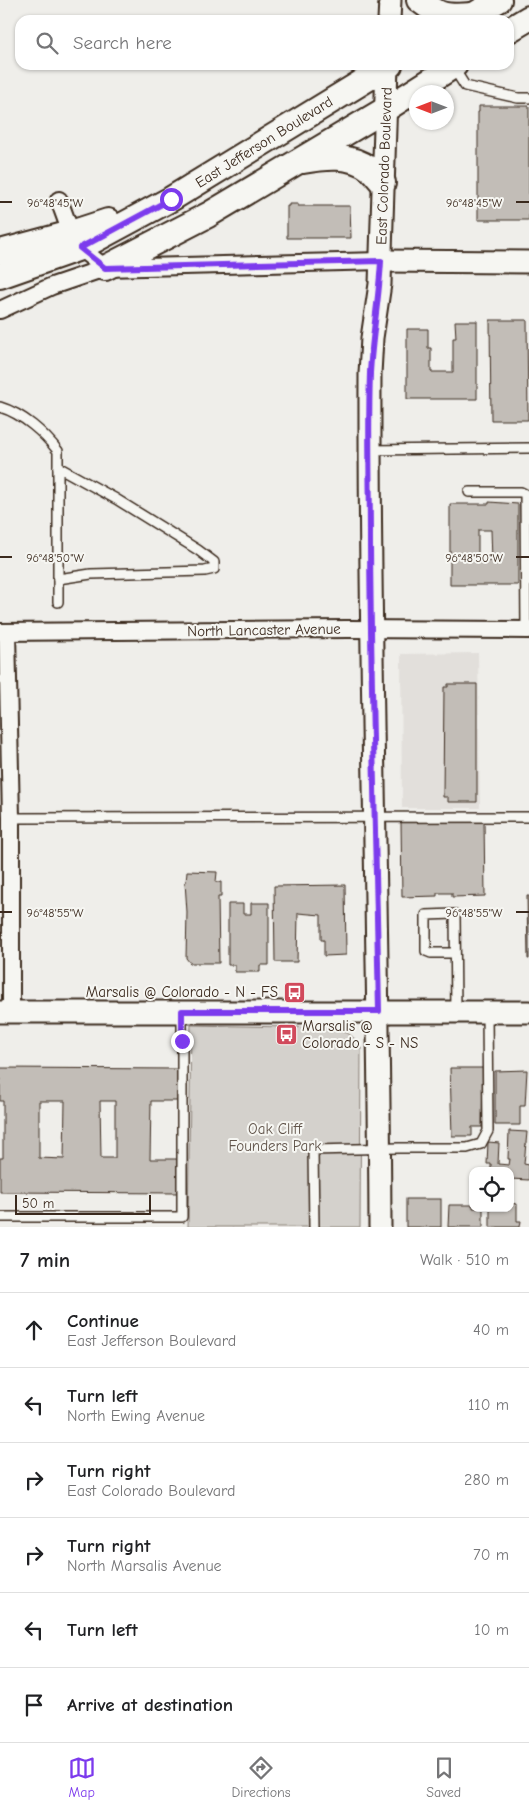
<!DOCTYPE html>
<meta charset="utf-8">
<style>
:root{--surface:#fff;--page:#f6f6f6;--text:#202124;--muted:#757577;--line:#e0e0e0;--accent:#7c3aed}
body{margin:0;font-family:"Comic Neue",sans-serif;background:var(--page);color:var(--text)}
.controls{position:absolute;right:15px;bottom:15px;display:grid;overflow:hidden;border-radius:10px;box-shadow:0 1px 4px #0004}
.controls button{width:45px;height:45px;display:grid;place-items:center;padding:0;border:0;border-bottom:1px solid var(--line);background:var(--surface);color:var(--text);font:25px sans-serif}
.compass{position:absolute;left:409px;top:85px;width:45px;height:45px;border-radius:50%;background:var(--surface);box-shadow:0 1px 4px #0004;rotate:270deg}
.scale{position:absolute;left:15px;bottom:12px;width:136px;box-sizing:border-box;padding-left:5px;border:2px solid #3b2a1e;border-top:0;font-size:14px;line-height:18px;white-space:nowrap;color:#3b2a1e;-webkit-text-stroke:4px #f6f6f2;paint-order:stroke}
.stop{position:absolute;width:15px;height:15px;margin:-11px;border:4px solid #7c3aed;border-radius:50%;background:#fff}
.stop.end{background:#7c3aed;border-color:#fff;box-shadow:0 1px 5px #0008}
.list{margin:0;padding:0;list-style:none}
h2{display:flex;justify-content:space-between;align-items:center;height:65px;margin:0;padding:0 20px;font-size:21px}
h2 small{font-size:16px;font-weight:400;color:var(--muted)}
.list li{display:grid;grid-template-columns:32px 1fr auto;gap:15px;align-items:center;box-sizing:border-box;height:75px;padding:0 20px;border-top:1px solid var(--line)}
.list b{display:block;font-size:19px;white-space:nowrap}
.list p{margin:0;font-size:16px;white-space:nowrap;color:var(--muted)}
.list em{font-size:16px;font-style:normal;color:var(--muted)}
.icon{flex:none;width:28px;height:28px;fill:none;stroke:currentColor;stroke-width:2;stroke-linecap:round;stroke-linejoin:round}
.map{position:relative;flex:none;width:529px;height:1227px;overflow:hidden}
.search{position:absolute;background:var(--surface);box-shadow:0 1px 4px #0004;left:15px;right:15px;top:15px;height:55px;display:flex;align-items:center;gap:12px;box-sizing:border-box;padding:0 18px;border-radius:15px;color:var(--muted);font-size:19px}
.sheet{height:515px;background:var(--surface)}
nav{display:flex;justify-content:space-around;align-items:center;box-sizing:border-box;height:70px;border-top:1px solid var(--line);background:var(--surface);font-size:14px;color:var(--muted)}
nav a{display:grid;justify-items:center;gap:2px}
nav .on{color:var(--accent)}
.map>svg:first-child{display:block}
</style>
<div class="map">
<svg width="529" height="1227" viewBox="0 0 529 1227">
<rect width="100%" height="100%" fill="#efeeea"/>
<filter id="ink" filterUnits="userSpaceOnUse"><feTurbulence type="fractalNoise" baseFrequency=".02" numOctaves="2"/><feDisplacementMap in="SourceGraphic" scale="10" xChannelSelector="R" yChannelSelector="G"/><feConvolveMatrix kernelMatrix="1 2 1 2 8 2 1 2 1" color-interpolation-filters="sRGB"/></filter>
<g filter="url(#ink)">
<path fill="#e2dfdb" d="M478,653L480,808H402L401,654Z"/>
<path fill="#d4d1cc" stroke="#887e75" d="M191,1025L336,1028C348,1033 355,1036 361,1048L360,1227H188Z"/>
<g fill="#c2bdb7" stroke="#3b2a1e" fill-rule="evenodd">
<path d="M479,106H529V220H478V112H479Z"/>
<path d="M289,204H298V206H350L351,238H287V206H289Z"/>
<path d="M490,320H527L528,420H491Z"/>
<path d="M455,321H477V399H407V329H428V348H431V372H453V338H456Z"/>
<path d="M489,502L518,504V585H450V504H489ZM478,530H491L492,561H478Z"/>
<path d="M448,684H477V802H448V797H443L444,687H448Z"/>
<path d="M484,821L485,896L452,897V893H437V896L402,897L401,822Z"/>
<path d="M187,871L217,872L216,882H221V897H218L219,963H190L186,958L187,912L185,882H186Z"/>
<path d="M345,885L346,955L324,956V940H321V915L298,913L297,962H275L274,886Z"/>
<path d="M527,896H529V959H528Z"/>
<path d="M251,903H269V965H260V972H235V965H228V904H243V914H251Z"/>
<path d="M0,1068L179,1069V1101H151L150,1159H181L180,1193L0,1192V1158H3V1101H0ZM39,1101H65L64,1159L39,1158ZM100,1101H115V1158H101Z"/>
<path d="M450,1068H483L482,1127H472V1136H452Z"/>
<path d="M527,1070L525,1106H520V1125H495V1071Z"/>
<path d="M509,1131L527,1132L524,1164L529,1165V1180L510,1179V1171H491V1164H487L488,1142L499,1143L498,1164L509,1165L510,1159H508Z"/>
<rect x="406" y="1199" width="35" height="28"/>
<path d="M510,1203L517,1204V1221H521L520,1227H490V1208H510Z"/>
<path d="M449,1205H473V1208H483V1227H448Z"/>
</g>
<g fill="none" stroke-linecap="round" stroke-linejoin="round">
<defs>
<g id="service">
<path d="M453,67L465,86L518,98H529"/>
<path d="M0,407C23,414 44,433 58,451V602"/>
<path d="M370,450L529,448"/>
<path d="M58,467L116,499L198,550L214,562V569L205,571L91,574L58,579"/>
<path d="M469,492H521L525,494L526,630"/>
<path d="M11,818L529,817"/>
<path d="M455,953H431L426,951V915L455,914L456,1011"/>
<path d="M0,1217H182V1011"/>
<path d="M314,1227L313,1150L399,1148H467L481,1144L488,1131L487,1012"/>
</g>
<g id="minor">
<path d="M59,200L71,233L80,248L105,268"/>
<path d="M0,310L52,286L105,268L381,261"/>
<path d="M0,632L348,629L529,630"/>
<path d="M7,632L11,818V1012"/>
</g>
<g id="tertiary">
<path d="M389,20L390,0"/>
<path d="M381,261L529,262"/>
<path d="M0,1012H529"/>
<path d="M380,1227C379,943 369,658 370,374L372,338L380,284L387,65"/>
</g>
<g id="secondary">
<path d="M419,0C441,17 446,17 473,15"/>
<path d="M465,20L499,0"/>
<path d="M509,30L529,18"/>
<path d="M303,161C325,157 351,154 370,169C375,173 379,179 383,183"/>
<path d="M0,252L71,233L108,221"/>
<path d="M105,268L208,215L386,109L455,65"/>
<path d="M0,276L80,248L171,199L390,65"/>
</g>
</defs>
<use href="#service" stroke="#3b2a1e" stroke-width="12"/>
<use href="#minor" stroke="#3b2a1e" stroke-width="20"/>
<use href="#tertiary" stroke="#3b2a1e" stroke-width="25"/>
<use href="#secondary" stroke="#3b2a1e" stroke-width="28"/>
<path stroke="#3b2a1e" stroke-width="3" stroke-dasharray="1 4" stroke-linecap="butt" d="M352,1043L355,1041"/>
<use href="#service" stroke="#f6f6f2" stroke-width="9"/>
<use href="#minor" stroke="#f6f6f2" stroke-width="16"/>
<use href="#tertiary" stroke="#f6f6f2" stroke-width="21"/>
<use href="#secondary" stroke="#f6f6f2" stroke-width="24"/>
</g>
</g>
<g fill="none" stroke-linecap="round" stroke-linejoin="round" filter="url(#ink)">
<path stroke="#7c3aed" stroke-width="6" d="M171,199L80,248L105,268L381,261C379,299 372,336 370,373C368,430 370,487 370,543C371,699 376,855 379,1011H182V1041"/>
</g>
<path fill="none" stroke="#3b2a1e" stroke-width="2" d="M0,202H12M516,202H529M0,557H12M516,557H529M0,912H12M516,912H529"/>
<defs>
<symbol id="bus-square" viewBox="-11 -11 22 22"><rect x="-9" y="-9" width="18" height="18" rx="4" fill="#d1495b" stroke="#f6f6f2"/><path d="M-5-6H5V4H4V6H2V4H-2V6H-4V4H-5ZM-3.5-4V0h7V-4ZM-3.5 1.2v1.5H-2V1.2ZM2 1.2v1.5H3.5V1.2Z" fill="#fff"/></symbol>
</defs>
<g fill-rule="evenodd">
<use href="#bus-square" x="282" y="980" width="25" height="25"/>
<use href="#bus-square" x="274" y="1022" width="25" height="25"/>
</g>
<g text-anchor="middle" stroke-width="4" stroke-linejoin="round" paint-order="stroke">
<g font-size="15" fill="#3b2a1e" stroke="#f6f6f2">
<text transform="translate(264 142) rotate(-32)" y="5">East Jefferson Boulevard</text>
<text transform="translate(384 166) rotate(-88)" y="5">East Colorado Boulevard</text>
<text transform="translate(264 630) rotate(-1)" y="5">North Lancaster Avenue</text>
</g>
<g font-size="15" fill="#3b2a1e" stroke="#f6f6f2" text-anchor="end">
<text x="278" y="997">Marsalis @ Colorado - N - FS</text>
<text x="302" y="1031" text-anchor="start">Marsalis @<tspan x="302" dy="17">Colorado - S - NS</tspan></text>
</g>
<g font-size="15" fill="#61544a" stroke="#f6f6f2">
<text x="275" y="1134">Oak Cliff<tspan x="275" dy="17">Founders Park</tspan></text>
</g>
</g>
<g font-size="12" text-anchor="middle" fill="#3b2a1e" stroke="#f6f6f2" stroke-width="4" stroke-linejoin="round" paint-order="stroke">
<text x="474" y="207">96°48'45"W</text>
<text x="55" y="207">96°48'45"W</text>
<text x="474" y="562">96°48'50"W</text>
<text x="55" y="562">96°48'50"W</text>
<text x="55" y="917">96°48'55"W</text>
<text x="474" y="917">96°48'55"W</text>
</g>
</svg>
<div class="controls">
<button><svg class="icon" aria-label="locate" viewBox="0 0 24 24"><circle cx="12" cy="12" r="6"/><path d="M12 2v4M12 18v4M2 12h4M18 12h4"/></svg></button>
</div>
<svg class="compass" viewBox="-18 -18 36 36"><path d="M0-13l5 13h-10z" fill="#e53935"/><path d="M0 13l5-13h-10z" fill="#757577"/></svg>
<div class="scale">50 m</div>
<div class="stop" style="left:171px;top:199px"></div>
<div class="stop end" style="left:182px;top:1041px"></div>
<div class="search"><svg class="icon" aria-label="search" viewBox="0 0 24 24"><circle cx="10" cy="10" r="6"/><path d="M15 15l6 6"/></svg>Search here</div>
</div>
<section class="sheet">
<h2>7 min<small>Walk · 510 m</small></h2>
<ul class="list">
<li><svg class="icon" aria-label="ahead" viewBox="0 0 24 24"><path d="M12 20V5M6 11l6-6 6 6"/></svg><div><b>Continue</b><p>East Jefferson Boulevard</p></div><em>40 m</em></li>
<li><svg class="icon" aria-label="left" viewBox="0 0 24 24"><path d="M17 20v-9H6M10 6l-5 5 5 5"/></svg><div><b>Turn left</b><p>North Ewing Avenue</p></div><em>110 m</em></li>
<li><svg class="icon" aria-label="right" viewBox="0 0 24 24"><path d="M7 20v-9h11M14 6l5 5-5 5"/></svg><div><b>Turn right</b><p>East Colorado Boulevard</p></div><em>280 m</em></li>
<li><svg class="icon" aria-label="right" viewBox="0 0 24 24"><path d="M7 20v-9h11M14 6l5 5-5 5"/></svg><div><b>Turn right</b><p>North Marsalis Avenue</p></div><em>70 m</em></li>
<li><svg class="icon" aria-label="left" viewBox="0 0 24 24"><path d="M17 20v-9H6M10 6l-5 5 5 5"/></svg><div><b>Turn left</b></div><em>10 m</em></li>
<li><svg class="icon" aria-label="arrive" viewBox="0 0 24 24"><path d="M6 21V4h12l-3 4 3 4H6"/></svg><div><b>Arrive at destination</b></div></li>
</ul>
</section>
<nav>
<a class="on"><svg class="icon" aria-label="map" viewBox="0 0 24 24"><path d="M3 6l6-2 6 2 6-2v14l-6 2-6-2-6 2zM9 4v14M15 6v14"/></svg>Map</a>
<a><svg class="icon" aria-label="directions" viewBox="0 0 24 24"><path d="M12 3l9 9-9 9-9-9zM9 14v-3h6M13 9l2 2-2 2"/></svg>Directions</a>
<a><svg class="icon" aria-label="saved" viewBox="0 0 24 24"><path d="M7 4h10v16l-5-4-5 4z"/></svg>Saved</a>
</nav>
